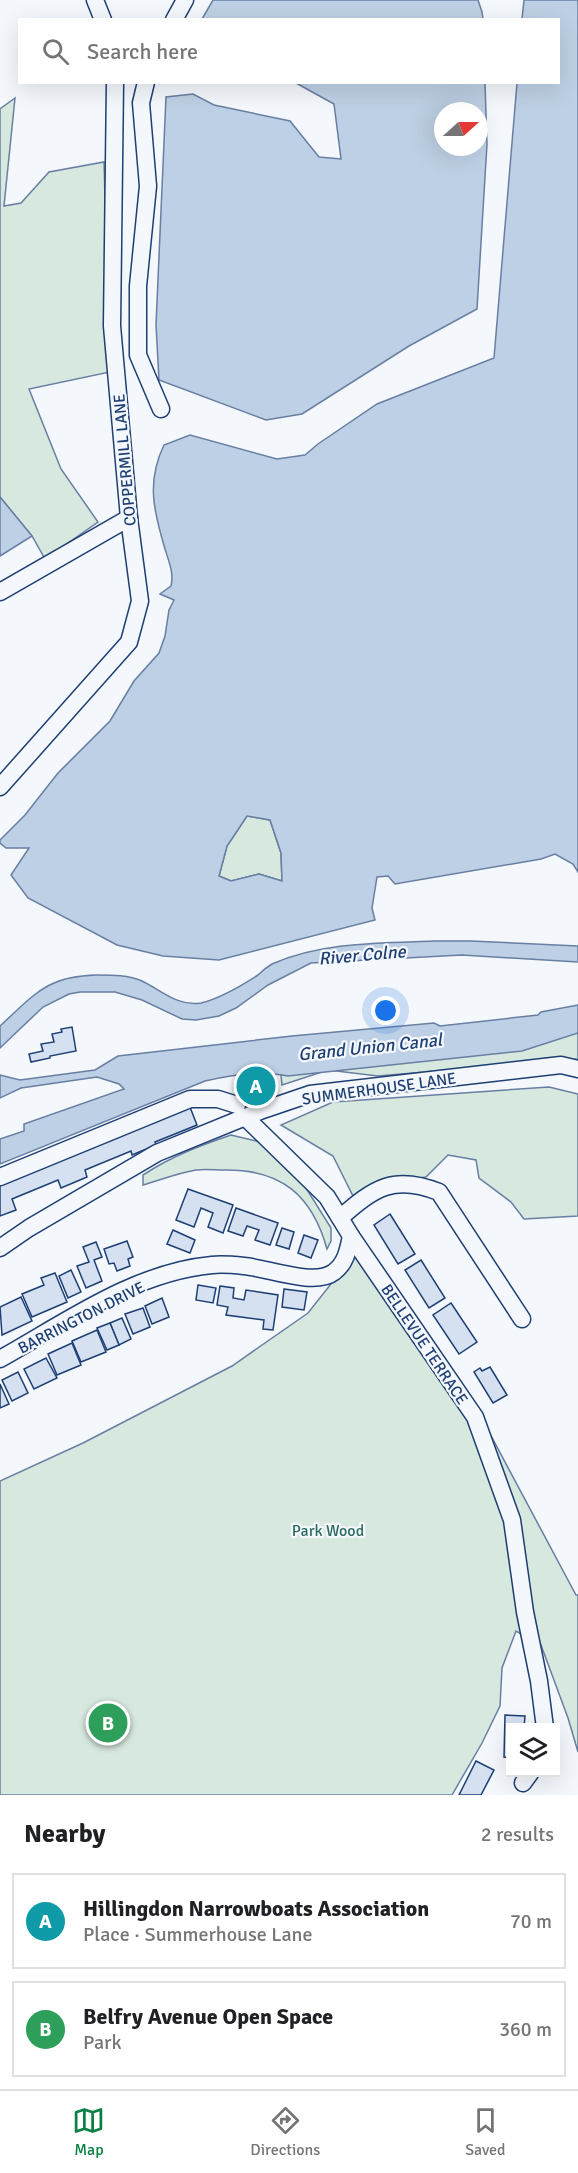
<!DOCTYPE html>
<meta charset="utf-8">
<style>
:root{--surface:#fff;--page:#f2f2f2;--text:#202124;--muted:#757577;--line:#e0e0e0;--accent:#0b8043}
body{margin:0;font-family:Signika,sans-serif;background:var(--page);color:var(--text)}
.controls{position:absolute;right:18px;bottom:18px;display:grid;overflow:hidden;border-radius:0px;box-shadow:0 6px 24px #0002}
.controls button{width:54px;height:54px;display:grid;place-items:center;padding:0;border:0;border-bottom:2px solid var(--line);background:var(--surface);color:var(--text);font:30px sans-serif}
.compass{position:absolute;left:434px;top:102px;width:54px;height:54px;border-radius:50%;background:var(--surface);box-shadow:0 6px 24px #0002;rotate:69deg}
.you{position:absolute;left:386px;top:1011px;width:21px;height:21px;margin:-15px;border:4px solid #fff;border-radius:50%;background:#1a73e8;box-shadow:0 0 0 9px #1a73e833}
.badge{display:grid;place-items:center;width:39px;height:39px;border-radius:50%;background:var(--accent);color:#fff;font-size:20px;font-weight:700}
.pin{position:absolute;translate:-50% -50%;border:3px solid #fff;box-shadow:0 2px 6px #0006}
.list{margin:0;padding:0;list-style:none}
h2{display:flex;justify-content:space-between;align-items:center;height:78px;margin:0;padding:0 24px;font-size:26px}
h2 small{font-size:20px;font-weight:400;color:var(--muted)}
.list li{display:grid;grid-template-columns:39px 1fr auto;gap:18px;align-items:center;box-sizing:border-box;height:96px;margin:0 12px 12px;padding:0 12px;border:2px solid var(--line);border-radius:0px}
.list b{display:block;font-size:22px;white-space:nowrap}
.list p{margin:0;font-size:20px;white-space:nowrap;color:var(--muted)}
.list em{font-size:20px;font-style:normal;color:var(--muted)}
.icon{flex:none;width:33px;height:33px;fill:none;stroke:currentColor;stroke-width:2;stroke-linecap:round;stroke-linejoin:round}
.map{position:relative;flex:none;width:578px;height:1795px;overflow:hidden}
.search{position:absolute;background:var(--surface);box-shadow:0 6px 24px #0002;left:18px;right:18px;top:18px;height:66px;display:flex;align-items:center;gap:15px;box-sizing:border-box;padding:0 21px;border-radius:0px;color:var(--muted);font-size:22px}
.sheet{height:294px;background:var(--surface)}
nav{display:flex;justify-content:space-around;align-items:center;box-sizing:border-box;height:84px;border-top:2px solid var(--line);background:var(--surface);font-size:16px;color:var(--muted)}
nav a{display:grid;justify-items:center;gap:3px}
nav .on{color:var(--accent)}
.map>svg:first-child{display:block}
</style>
<div class="map">
<svg width="578" height="1795" viewBox="0 0 578 1795">
<rect width="100%" height="100%" fill="#f4f7fb"/>
<g fill="#d7e8df" stroke="#687fa3" stroke-width="1.5">
<path d="M15,98L4,206L21,203L49,172L104,162L110,372L29,389L61,469L98,522L45,559L32,536L0,497V109Z"/>
<path d="M247,816L270,820L281,853L282,881L259,874L231,881L219,876L227,846Z"/>
<path d="M578,1025V1059L378,1076L328,1070L282,1085L281,1075L334,1048Z"/>
<path d="M549,1087L578,1094V1216L524,1219L511,1202L479,1178L476,1160L448,1155L426,1177L387,1182L353,1196L333,1156L281,1125L333,1102Z"/>
<path d="M231,1135L260,1142L306,1188L331,1228V1241L327,1249C312,1195 281,1169 224,1170C215,1170 205,1169 196,1170C178,1173 160,1180 143,1185V1175C172,1156 199,1146 231,1135Z"/>
<path d="M361,1246L481,1417L576,1595H578V1752L568,1718L541,1645L516,1631L502,1668L500,1706L482,1743L452,1795H0V1481L83,1443L232,1366L308,1313Z"/>
</g>
<g fill="#bed0e5" stroke="#687fa3" stroke-width="1.5" fill-rule="evenodd">
<path d="M213,0H478L482,12L483,19H202Z"/>
<path d="M524,0H578V872L573,864L555,854L541,859L395,884L388,876L377,877L372,908L375,920L219,960L163,956L117,945L28,898L11,875L29,848H6L0,843V840L25,815L58,773L110,721L134,681L159,653L165,636L169,610L174,600L160,594L171,586C174,573 169,562 165,549C154,512 146,482 164,445L190,435L277,459L305,455L318,444L377,404L494,358L517,83L558,82V20L522,19ZM247,816L270,820L281,853L282,881L259,874L231,881L219,876L227,846Z"/>
<path d="M296,83H485L487,144L477,309L409,346L302,414L266,420L159,380L156,325L166,97L193,94L214,105L290,121L319,157L341,159L334,104ZM443,111H479V147H443Z"/>
<path d="M0,497L32,536L0,556Z"/>
<path d="M434,941H471L578,946V962L462,955L311,963L268,985L236,1008L219,1016L196,1020L182,1019L142,1000L115,992H80L69,994L43,1007L0,1048V1026C35,994 47,976 97,975C112,975 129,975 142,981C161,990 178,1007 201,1003C221,998 241,986 258,975C262,971 267,967 272,964C322,942 381,943 434,941Z"/>
<path d="M578,1005V1033L522,1051L288,1076C262,1070 231,1075 205,1081L0,1164V1139L24,1131V1124L124,1089L119,1084L97,1077L21,1088L0,1098V1075L20,1080L95,1070L118,1056L292,1036L434,1023L440,1026L538,1015L541,1012Z"/>
</g>
<g fill="#d5e0f0" stroke="#1d3f73" stroke-width="1.5">
<path d="M72,1027L76,1051L50,1056V1058L31,1062L29,1054L43,1051L41,1044L54,1042L52,1034L62,1032L61,1029Z"/>
<path d="M265,1075L269,1087L247,1096L242,1085Z"/>
<path d="M188,1102L197,1125L155,1142L156,1145L132,1155L131,1151L85,1170L87,1177L61,1188L58,1180L12,1199L16,1210L0,1216V1177Z"/>
<path d="M188,1189L233,1205L223,1233L208,1227L213,1213L201,1208L194,1227L176,1220Z"/>
<path d="M236,1208L278,1223L270,1245L255,1240L259,1230L247,1226L243,1236L228,1231Z"/>
<path d="M390,1214L415,1254L398,1264L374,1225Z"/>
<path d="M282,1228L294,1232L289,1249L276,1245Z"/>
<path d="M173,1230L195,1240L190,1253L167,1244Z"/>
<path d="M304,1235L318,1240L311,1258L298,1253Z"/>
<path d="M127,1241L133,1257L128,1259L130,1266L117,1271L114,1263L109,1264L104,1249Z"/>
<path d="M96,1242L102,1257L94,1260L102,1281L86,1288L77,1266L89,1262L83,1247Z"/>
<path d="M421,1260L445,1298L429,1308L405,1270Z"/>
<path d="M71,1270L81,1292L68,1298L59,1276Z"/>
<path d="M55,1273L67,1302L32,1317L22,1294L44,1285L41,1278Z"/>
<path d="M198,1285L216,1288L213,1303L196,1300Z"/>
<path d="M220,1286L234,1288L233,1298L244,1300L246,1290L278,1295L273,1330L263,1329L264,1320L226,1315L228,1307L217,1305Z"/>
<path d="M284,1289L307,1292L304,1310L282,1307Z"/>
<path d="M21,1297L32,1321L2,1335L0,1307Z"/>
<path d="M162,1298L169,1317L152,1324L145,1306Z"/>
<path d="M451,1303L477,1342L459,1354L433,1315Z"/>
<path d="M143,1308L150,1327L133,1334L125,1314Z"/>
<path d="M122,1318L131,1339L119,1345L110,1323Z"/>
<path d="M110,1323L119,1345L107,1350L97,1328Z"/>
<path d="M97,1330L106,1352L81,1362L72,1341Z"/>
<path d="M72,1343L81,1365L57,1375L48,1354Z"/>
<path d="M46,1358L57,1378L34,1389L24,1369Z"/>
<path d="M490,1367L507,1395L493,1403L474,1372L480,1368L482,1371Z"/>
<path d="M18,1372L28,1393L12,1401L2,1380Z"/>
<path d="M0,1384L9,1404L0,1408Z"/>
<path d="M505,1715L525,1716L524,1728H510V1758L504,1757Z"/>
<path d="M476,1761L494,1770L481,1795H459Z"/>
</g>
<g fill="none" stroke-linecap="round" stroke-linejoin="round">
<defs>
<g id="minor">
<path d="M95,0L103,20"/>
<path d="M174,20L185,0"/>
<path d="M146,82L141,103L148,186L138,286V355L161,409"/>
<path d="M0,592L129,518"/>
<path d="M0,787L129,642L140,601L129,518L112,326L115,82"/>
<path d="M245,1117L327,1197L351,1236L475,1417L512,1520L525,1612L539,1681L545,1728"/>
<path d="M0,1177L190,1099H218L237,1105"/>
<path d="M340,1218C374,1188 394,1174 439,1192L522,1319"/>
<path d="M0,1248L29,1228L157,1153L260,1111L310,1094L561,1065L578,1069"/>
<path d="M0,1359C66,1322 135,1272 212,1265C222,1264 234,1265 244,1266C267,1268 315,1287 334,1272C346,1263 348,1250 351,1236"/>
<path d="M523,1783L531,1772"/>
</g>
</defs>
<use href="#minor" stroke="#1d3f73" stroke-width="19"/>
<use href="#minor" stroke="#f4f7fb" stroke-width="16"/>
</g>
<g text-anchor="middle" stroke-width="4.5" stroke-linejoin="round" paint-order="stroke">
<g font-size="16" fill="#1d3f73" stroke="#f4f7fb">
<text transform="translate(124 460) rotate(-95)" y="6">COPPERMILL LANE</text>
<text transform="translate(379 1088) rotate(-8)" y="6">SUMMERHOUSE LANE</text>
<text transform="translate(81 1317) rotate(-27)" y="6">BARRINGTON DRIVE</text>
<text transform="translate(425 1344) rotate(56)" y="6">BELLEVUE TERRACE</text>
</g>
<g font-size="16" fill="#2c6c60" stroke="#f4f7fb">
<text x="328" y="1536">Park Wood</text>
</g>
<g font-size="18" font-style="italic" fill="#1d3f73" stroke="#f4f7fb">
<text transform="translate(362 955) rotate(-5)" y="6">River Colne</text>
<text transform="translate(370 1047) rotate(-6)" y="6">Grand Union Canal</text>
</g>
</g>
</svg>
<div class="controls">
<button><svg class="icon" aria-label="layers" viewBox="0 0 24 24"><path d="M12 4l9 5-9 5-9-5zM3 14l9 5 9-5"/></svg></button>
</div>
<svg class="compass" viewBox="-18 -18 36 36"><path d="M0-13l5 13h-10z" fill="#e53935"/><path d="M0 13l5-13h-10z" fill="#757577"/></svg>
<div class="you"></div>
<div class="pin badge" style="left:256px;top:1086px;background:#0f9aa8">A</div>
<div class="pin badge" style="left:108px;top:1723px;background:#2e9e5b">B</div>
<div class="search"><svg class="icon" aria-label="search" viewBox="0 0 24 24"><circle cx="10" cy="10" r="6"/><path d="M15 15l6 6"/></svg>Search here</div>
</div>
<section class="sheet">
<h2>Nearby<small>2 results</small></h2>
<ul class="list">
<li><span class="badge" style="background:#0f9aa8">A</span><div><b>Hillingdon Narrowboats Association</b><p>Place · Summerhouse Lane</p></div><em>70 m</em></li>
<li><span class="badge" style="background:#2e9e5b">B</span><div><b>Belfry Avenue Open Space</b><p>Park</p></div><em>360 m</em></li>
</ul>
</section>
<nav>
<a class="on"><svg class="icon" aria-label="map" viewBox="0 0 24 24"><path d="M3 6l6-2 6 2 6-2v14l-6 2-6-2-6 2zM9 4v14M15 6v14"/></svg>Map</a>
<a><svg class="icon" aria-label="directions" viewBox="0 0 24 24"><path d="M12 3l9 9-9 9-9-9zM9 14v-3h6M13 9l2 2-2 2"/></svg>Directions</a>
<a><svg class="icon" aria-label="saved" viewBox="0 0 24 24"><path d="M7 4h10v16l-5-4-5 4z"/></svg>Saved</a>
</nav>
